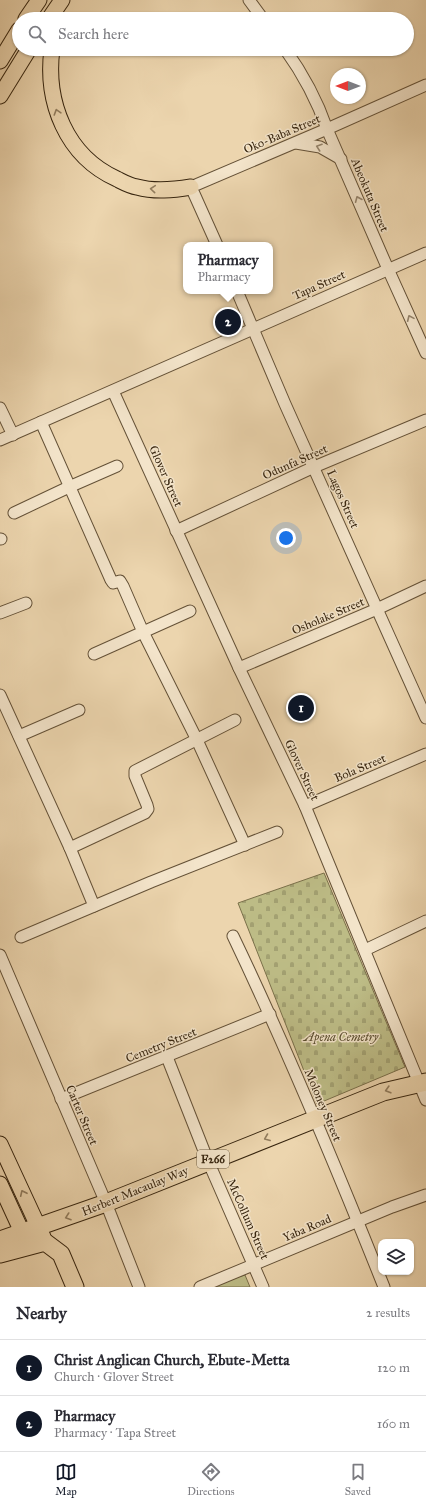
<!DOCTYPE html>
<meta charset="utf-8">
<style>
:root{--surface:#fff;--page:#f2f2f3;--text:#2b2b33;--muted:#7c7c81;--line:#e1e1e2;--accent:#111827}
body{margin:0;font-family:"IM FELL Great Primer",serif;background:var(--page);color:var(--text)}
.controls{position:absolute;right:12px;bottom:12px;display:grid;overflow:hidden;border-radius:8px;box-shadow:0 1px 3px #0004}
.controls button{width:36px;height:36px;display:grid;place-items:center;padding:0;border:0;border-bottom:1px solid var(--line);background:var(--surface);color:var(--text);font:20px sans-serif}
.compass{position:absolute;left:330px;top:68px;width:36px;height:36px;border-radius:50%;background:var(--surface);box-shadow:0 1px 3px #0004;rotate:270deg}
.you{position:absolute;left:286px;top:538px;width:14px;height:14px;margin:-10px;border:3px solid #fff;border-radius:50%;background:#1a73e8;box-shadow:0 0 0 6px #1a73e833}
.badge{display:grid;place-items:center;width:26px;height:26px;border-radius:50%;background:var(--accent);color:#fff;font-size:13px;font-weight:700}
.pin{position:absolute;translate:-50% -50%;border:2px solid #fff;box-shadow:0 1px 4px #0006}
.popup{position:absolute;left:183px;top:242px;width:90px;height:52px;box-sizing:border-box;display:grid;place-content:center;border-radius:8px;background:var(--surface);filter:drop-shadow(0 1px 3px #0005);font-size:13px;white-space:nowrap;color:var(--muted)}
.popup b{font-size:15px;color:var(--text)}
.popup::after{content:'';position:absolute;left:50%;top:100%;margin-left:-8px;border:8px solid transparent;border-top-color:var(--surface)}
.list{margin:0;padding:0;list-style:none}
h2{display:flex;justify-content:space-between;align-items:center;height:52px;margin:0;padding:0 16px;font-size:17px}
h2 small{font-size:13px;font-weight:400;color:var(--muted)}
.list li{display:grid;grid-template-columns:26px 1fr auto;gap:12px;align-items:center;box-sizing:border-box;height:56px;padding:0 16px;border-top:1px solid var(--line)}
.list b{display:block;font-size:15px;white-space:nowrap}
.list p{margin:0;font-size:13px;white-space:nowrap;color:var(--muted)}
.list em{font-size:13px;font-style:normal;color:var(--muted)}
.icon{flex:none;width:22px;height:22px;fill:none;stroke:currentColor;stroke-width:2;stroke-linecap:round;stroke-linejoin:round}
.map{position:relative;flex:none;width:426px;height:1287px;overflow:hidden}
.search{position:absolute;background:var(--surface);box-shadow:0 1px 3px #0004;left:12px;right:12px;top:12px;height:44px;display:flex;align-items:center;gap:10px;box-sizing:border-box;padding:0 14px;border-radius:22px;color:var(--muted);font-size:15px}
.sheet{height:164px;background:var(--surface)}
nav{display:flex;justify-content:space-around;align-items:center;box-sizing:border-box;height:56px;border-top:1px solid var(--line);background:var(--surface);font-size:11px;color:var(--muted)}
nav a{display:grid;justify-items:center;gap:2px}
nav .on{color:var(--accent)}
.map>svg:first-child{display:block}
</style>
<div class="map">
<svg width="426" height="1287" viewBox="0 0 426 1287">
<defs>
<pattern id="cemetery-stones" width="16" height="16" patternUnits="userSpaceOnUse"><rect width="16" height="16" fill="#bdbc86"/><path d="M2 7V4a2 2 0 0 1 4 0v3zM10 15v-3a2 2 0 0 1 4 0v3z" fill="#a3a172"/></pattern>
</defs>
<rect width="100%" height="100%" fill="#ecd5ae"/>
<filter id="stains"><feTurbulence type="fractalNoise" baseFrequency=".005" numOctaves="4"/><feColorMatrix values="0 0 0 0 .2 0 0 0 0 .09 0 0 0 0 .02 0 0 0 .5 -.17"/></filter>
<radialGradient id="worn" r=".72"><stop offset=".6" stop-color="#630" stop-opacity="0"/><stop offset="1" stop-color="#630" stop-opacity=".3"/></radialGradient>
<path fill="url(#cemetery-stones)" stroke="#7a704a" d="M324,873L405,1067L317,1104L238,903Z"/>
<path fill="#bdbc86" stroke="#7a704a" d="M245,1275L250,1287H202Z"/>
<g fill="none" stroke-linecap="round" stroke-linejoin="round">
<defs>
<g id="minor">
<path d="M249,0L263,19"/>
<path d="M285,49C303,74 317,100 327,129L388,269L426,353"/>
<path d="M296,143L320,147L341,159"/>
<path d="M217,245L191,187L327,129L426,85"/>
<path d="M237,291L285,404L426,718"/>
<path d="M113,391L239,668L305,806L426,1100"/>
<path d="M0,408L13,435"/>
<path d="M41,422L111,580L113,583L120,581L123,586L143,632L197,740L245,845"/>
<path d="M0,440L426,253"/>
<path d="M14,513L69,487L117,466"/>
<path d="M176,531L314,467L426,420"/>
<path d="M0,539H1"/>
<path d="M0,613L26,603"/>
<path d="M94,654L190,611"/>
<path d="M239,668L377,609L426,586"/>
<path d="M0,695L70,848L94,906"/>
<path d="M19,736L79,710"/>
<path d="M305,806L426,754"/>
<path d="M70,848L145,813L148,809L147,805L135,776V771L235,720"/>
<path d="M233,936C288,1051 337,1169 384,1287"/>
<path d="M21,937L151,882L277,832"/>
<path d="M365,950L426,921"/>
<path d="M0,955L106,1203L139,1287"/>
<path d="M167,1057L208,1161L263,1287"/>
<path d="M61,1099L270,1014"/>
<path d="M200,1287L392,1207L426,1195"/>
</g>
<g id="major">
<path d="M26,19L39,0"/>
<path d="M49,19L62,0"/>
<path d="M52,49C45,102 66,156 117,179C123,182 130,186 137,187C155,192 173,190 191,187"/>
<path d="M0,61L19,30"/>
<path d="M0,96L29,49"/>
<path d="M0,1144L43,1237"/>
<path d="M0,1184L27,1243"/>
</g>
<g id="highway">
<path d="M0,1240L106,1203L383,1092L426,1082"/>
<path d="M0,1254L45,1242L61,1254L75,1287"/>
</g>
</defs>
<use href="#minor" stroke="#645137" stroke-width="13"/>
<use href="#major" stroke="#37250f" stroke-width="17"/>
<use href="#highway" stroke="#37250f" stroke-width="19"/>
<use href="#minor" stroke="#f3e4ca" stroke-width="11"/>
<use href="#major" stroke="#ecd5ae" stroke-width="15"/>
<use href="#highway" stroke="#ecd5ae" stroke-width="17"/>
</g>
<defs><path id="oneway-chevron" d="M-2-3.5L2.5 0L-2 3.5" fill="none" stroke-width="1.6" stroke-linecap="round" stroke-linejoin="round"/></defs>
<g stroke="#927d5e">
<use href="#oneway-chevron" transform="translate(57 112) rotate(-107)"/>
<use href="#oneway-chevron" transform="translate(153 189) rotate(-175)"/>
<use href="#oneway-chevron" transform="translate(388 1090) rotate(164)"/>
<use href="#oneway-chevron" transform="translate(267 1138) rotate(158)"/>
<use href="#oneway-chevron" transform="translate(23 1193) rotate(-115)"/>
<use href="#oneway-chevron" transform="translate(68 1217) rotate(161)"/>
</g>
<g stroke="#95846c">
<use href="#oneway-chevron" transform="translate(319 147) rotate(-161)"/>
<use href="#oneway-chevron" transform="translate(358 199) rotate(-113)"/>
<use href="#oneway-chevron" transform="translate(410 318) rotate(-114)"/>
</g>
<g text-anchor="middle" stroke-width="3" stroke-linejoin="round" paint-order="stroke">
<rect fill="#f3e4ca" stroke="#6f5e47" stroke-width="1" x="197" y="1150" width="32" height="18" rx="3"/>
<g font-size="11" font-weight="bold" fill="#37250f">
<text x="213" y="1163">F266</text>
</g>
<g font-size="12" fill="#37250f" stroke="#f3e4ca">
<text transform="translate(282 134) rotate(-23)" y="4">Oko-Baba Street</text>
<text transform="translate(370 195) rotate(67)" y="4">Abeokuta Street</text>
<text transform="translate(319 285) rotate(-24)" y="4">Tapa Street</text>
<text transform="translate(295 462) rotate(-24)" y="4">Odunfa Street</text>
<text transform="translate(166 476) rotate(66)" y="4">Glover Street</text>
<text transform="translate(343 499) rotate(66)" y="4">Lagos Street</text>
<text transform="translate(328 616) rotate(-23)" y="4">Osholake Street</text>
<text transform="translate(360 768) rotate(-23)" y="4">Bola Street</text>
<text transform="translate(302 770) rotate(65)" y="4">Glover Street</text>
<text transform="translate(161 1045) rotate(-22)" y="4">Cemetry Street</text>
<text transform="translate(323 1105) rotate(67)" y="4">Moloney Street</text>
<text transform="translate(82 1115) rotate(67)" y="4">Carter Street</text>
<text transform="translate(135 1191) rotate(-22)" y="4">Herbert Macaulay Way</text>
<text transform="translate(248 1219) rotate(66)" y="4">McCollum Street</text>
<text transform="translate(307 1228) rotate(-23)" y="4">Yaba Road</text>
</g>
<g font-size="12" font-style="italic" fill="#584b2d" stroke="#f3e4ca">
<text x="341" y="1041">Apena Cemetry</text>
</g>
</g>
<rect width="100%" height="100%" filter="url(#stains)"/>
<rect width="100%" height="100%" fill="url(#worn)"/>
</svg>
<div class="controls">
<button><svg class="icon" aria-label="layers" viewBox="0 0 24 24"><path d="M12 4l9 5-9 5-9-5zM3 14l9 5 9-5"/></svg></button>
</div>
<svg class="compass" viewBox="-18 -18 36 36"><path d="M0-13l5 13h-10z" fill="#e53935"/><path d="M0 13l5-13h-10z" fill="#7c7c81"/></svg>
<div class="you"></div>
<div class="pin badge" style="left:301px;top:708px">1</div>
<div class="pin badge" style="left:228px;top:322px">2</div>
<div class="popup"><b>Pharmacy</b>Pharmacy</div>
<div class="search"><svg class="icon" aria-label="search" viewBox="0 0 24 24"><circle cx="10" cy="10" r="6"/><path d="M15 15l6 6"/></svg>Search here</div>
</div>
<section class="sheet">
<h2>Nearby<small>2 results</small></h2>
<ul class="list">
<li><span class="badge">1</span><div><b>Christ Anglican Church, Ebute-Metta</b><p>Church · Glover Street</p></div><em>120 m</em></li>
<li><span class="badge">2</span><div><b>Pharmacy</b><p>Pharmacy · Tapa Street</p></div><em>160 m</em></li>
</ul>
</section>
<nav>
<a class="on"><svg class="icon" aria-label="map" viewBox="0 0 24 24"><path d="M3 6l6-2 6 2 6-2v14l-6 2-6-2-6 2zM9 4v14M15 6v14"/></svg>Map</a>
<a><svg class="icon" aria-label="directions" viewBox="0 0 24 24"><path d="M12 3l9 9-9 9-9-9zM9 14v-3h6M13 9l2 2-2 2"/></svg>Directions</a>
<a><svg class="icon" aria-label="saved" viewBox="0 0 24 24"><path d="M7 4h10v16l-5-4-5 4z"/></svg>Saved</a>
</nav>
